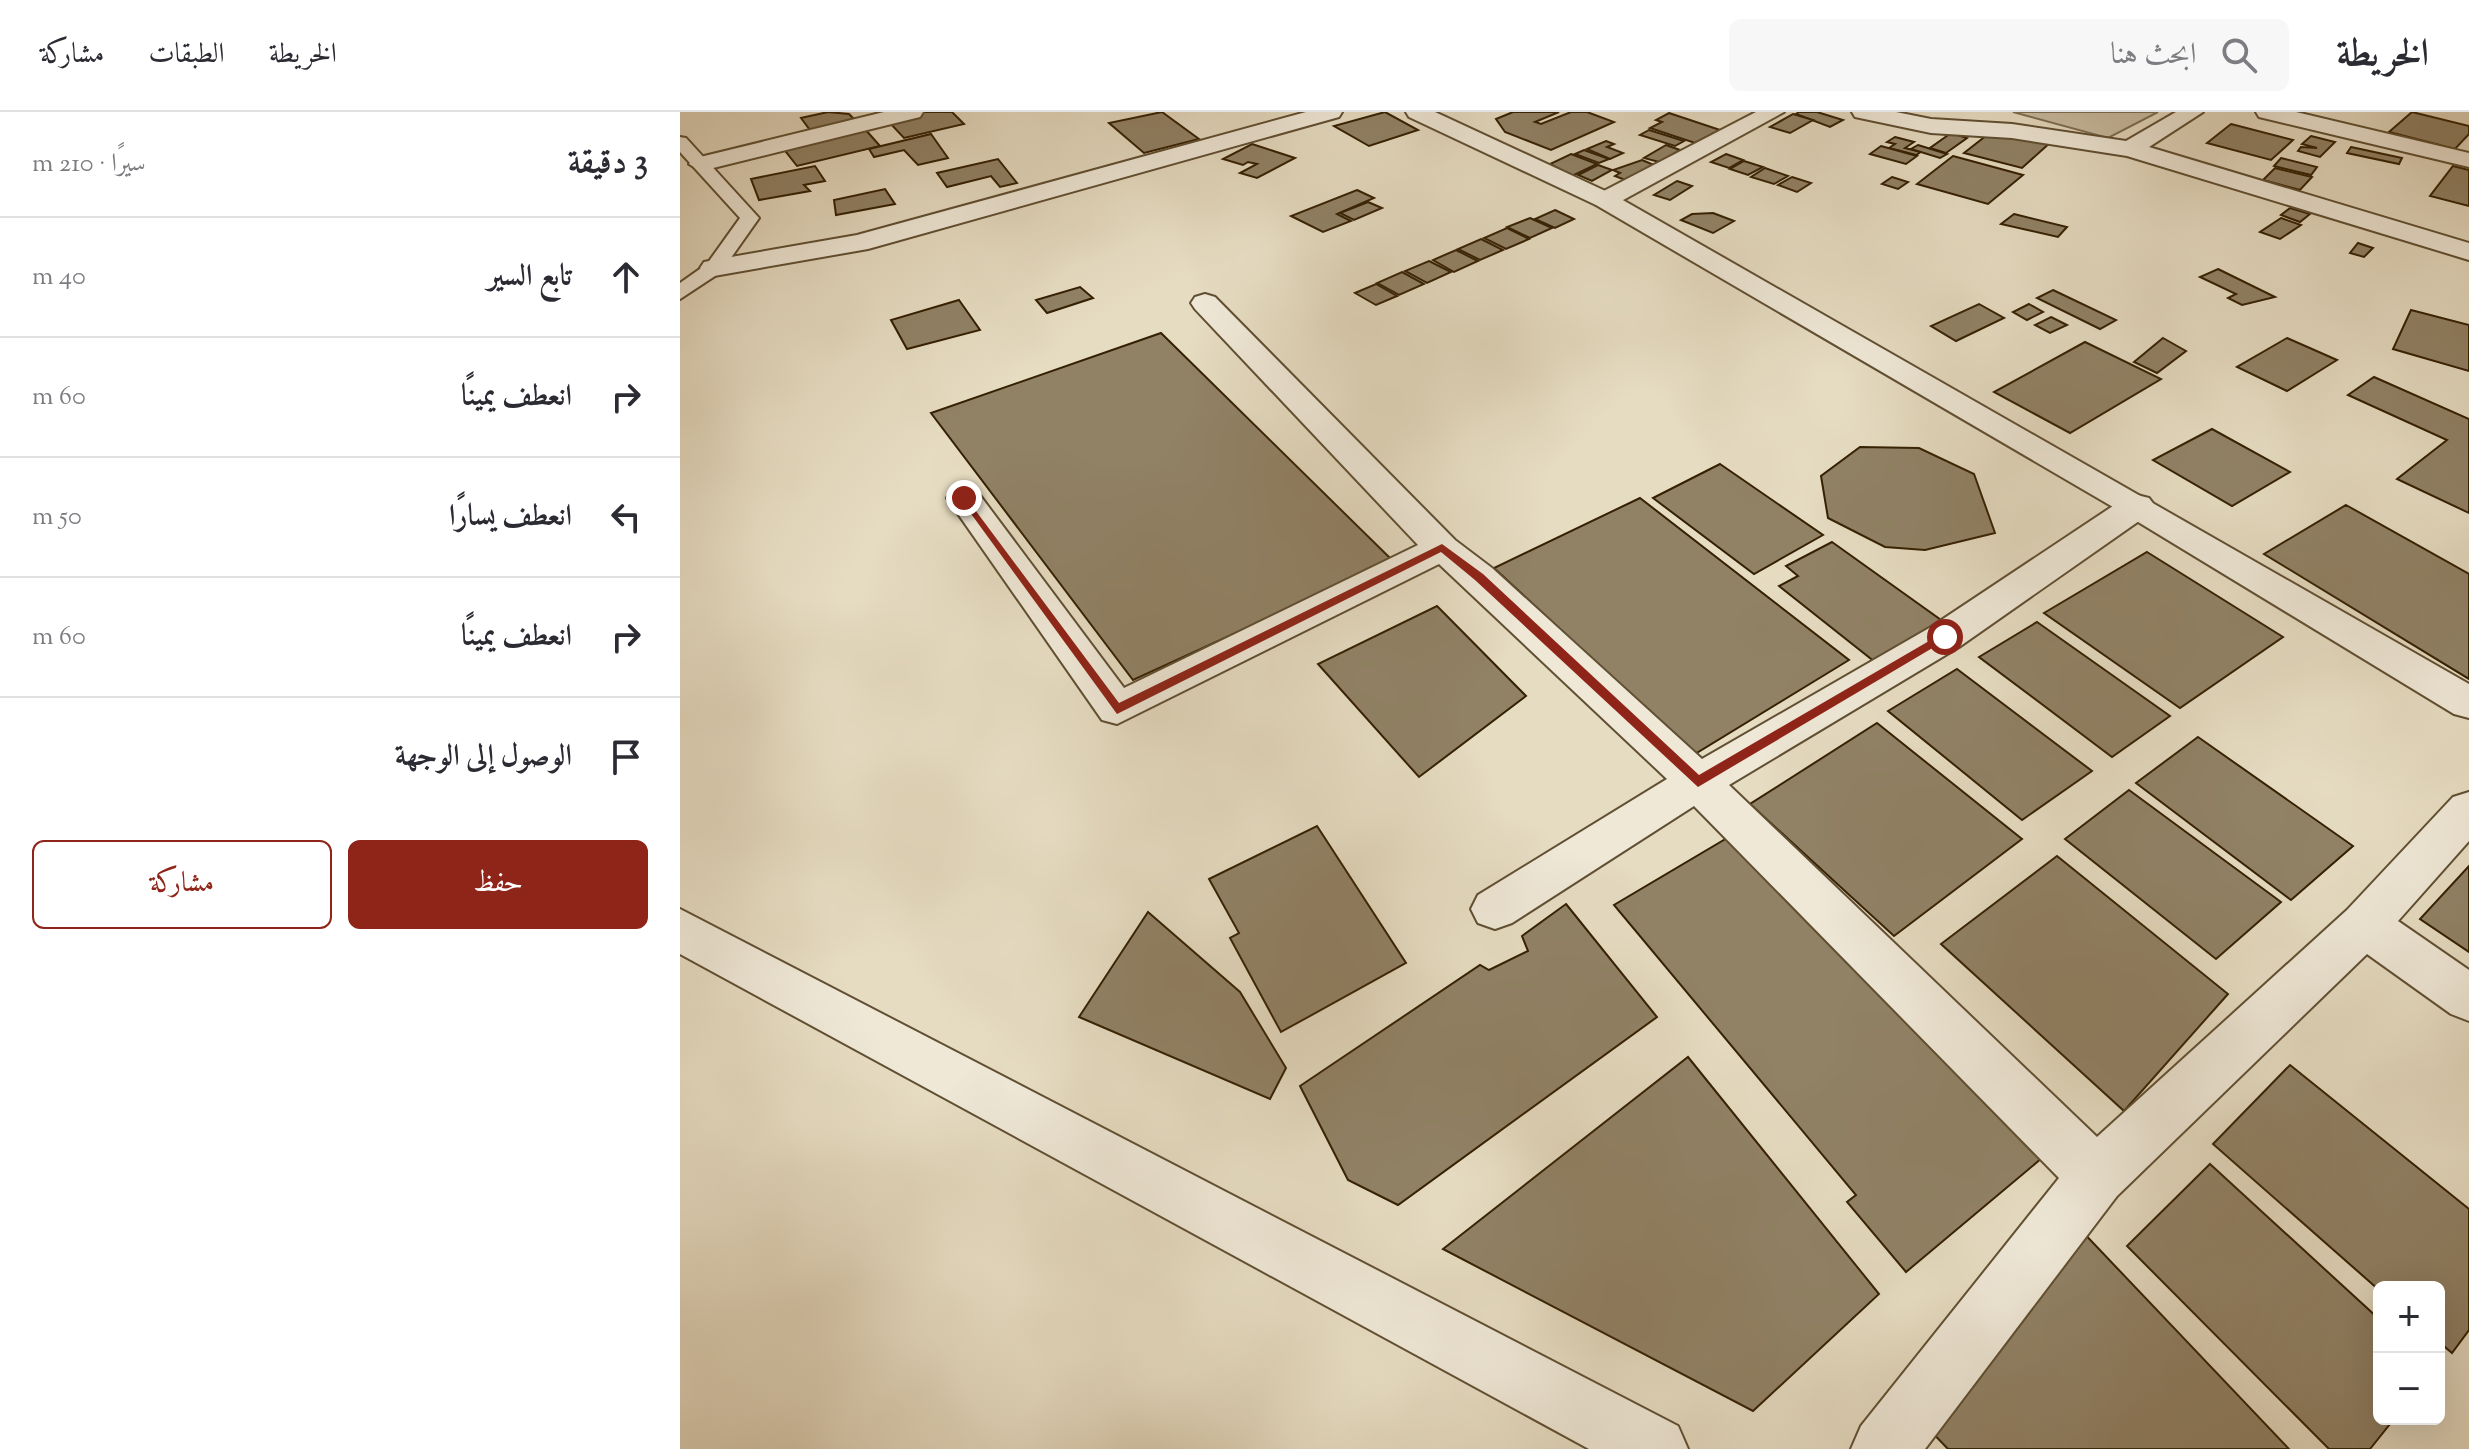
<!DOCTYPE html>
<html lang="ar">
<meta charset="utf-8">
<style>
:root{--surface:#fff;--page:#f7f7f7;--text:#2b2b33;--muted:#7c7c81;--line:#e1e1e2;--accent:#8f2418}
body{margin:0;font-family:"Sorts Mill Goudy",Amiri,serif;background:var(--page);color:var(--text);direction:rtl}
.controls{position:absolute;right:24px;bottom:24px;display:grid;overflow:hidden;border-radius:12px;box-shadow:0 8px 32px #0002}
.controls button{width:72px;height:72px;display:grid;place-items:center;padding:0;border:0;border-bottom:2px solid var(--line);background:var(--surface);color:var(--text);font:40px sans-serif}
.stop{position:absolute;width:24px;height:24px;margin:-18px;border:6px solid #8f2418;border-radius:50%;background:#fff}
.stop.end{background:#8f2418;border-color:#fff;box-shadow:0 2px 8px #0008}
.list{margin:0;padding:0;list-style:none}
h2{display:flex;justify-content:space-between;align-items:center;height:104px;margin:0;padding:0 32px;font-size:34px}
h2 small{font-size:26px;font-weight:400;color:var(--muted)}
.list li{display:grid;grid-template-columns:52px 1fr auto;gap:24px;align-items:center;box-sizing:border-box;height:120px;padding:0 32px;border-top:2px solid var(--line)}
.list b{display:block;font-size:30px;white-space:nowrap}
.list em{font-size:26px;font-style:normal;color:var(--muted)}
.actions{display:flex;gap:16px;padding:24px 32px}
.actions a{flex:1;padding:18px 0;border:2px solid var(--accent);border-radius:12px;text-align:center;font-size:28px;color:var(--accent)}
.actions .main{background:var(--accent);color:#fff}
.icon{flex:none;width:44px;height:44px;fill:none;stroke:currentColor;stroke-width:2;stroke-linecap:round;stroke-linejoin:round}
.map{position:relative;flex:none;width:1789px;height:1337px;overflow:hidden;direction:ltr}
header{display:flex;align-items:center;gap:48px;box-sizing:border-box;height:112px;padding:0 40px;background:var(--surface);border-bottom:2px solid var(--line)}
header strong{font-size:38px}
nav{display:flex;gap:44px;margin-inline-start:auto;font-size:28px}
.search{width:560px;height:72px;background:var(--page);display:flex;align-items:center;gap:20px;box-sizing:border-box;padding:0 28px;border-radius:12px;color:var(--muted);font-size:30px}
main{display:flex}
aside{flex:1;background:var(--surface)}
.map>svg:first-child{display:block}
</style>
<header>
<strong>الخريطة</strong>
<div class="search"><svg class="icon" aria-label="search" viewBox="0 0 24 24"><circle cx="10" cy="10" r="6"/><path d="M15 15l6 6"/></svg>ابحث هنا</div>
<nav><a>الخريطة</a><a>الطبقات</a><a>مشاركة</a></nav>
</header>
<main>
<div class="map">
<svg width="1789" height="1337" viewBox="0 0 1789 1337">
<rect width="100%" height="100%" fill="#e6dcc2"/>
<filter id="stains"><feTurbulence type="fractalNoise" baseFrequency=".0025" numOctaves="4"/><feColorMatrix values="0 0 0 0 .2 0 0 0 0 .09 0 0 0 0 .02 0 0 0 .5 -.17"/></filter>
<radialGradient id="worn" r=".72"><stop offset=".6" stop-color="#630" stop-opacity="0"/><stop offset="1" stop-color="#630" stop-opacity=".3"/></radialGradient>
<path fill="#c8bca1" stroke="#7e6e52" stroke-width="2" d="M1333,0H1478L1428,26Z"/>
<g fill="#918266" stroke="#342002" stroke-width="2">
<path d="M148,0L169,2L174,7L130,18L121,6Z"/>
<path d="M244,0H272L284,12L224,26L208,9Z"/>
<path d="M482,0L519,27L464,41L429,11Z"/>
<path d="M705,0L738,18L689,34L654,14Z"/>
<path d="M833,0H879L855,10L861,12L891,0H907L934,10L871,38L825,20L816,7Z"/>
<path d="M1119,0H1137L1163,8L1150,15L1116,2Z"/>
<path d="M1732,0L1789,14V22L1775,37L1709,20Z"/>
<path d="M989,1L1040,18L1015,31L970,16L982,10L976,8Z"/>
<path d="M1113,2L1133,8L1110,21L1090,15Z"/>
<path d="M1551,12L1613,28L1591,48L1527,31Z"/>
<path d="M184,16L200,34L117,54L103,36Z"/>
<path d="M969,18L1004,29L995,34L960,23Z"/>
<path d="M1271,21L1287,26L1266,41L1250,36Z"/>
<path d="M251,22L268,46L238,53L224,38L194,45L189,37Z"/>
<path d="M1307,23L1372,29L1342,56L1284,41Z"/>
<path d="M1631,24L1655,30L1640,45L1618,39L1621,35L1637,36L1622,32Z"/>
<path d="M1215,25L1234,30L1225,36L1241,40L1236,43L1209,36L1215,32L1207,30Z"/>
<path d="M926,29L934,32L927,35L943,41L930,47L907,37Z"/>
<path d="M572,32L615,46L577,66L560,61L577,52L568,50L563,53L543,47Z"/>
<path d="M986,33L1000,38L979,50L964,46Z"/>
<path d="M1238,33L1267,42L1260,46L1231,37Z"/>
<path d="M1201,34L1237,44L1226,52L1190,42Z"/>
<path d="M1671,35L1722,46L1719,52L1667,41Z"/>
<path d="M904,38L929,47L919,51L895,42Z"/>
<path d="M891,42L917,52L892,64L870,52Z"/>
<path d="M1046,42L1063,48L1049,56L1031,50Z"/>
<path d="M1273,44L1343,63L1308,92L1237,72Z"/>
<path d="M1601,46L1637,55L1631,63L1594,54Z"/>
<path d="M318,47L337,71L320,75L311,64L267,75L257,61Z"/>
<path d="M962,48L974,53L945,68L935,64L940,61L933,58Z"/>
<path d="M1064,49L1083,55L1068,63L1050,57Z"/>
<path d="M918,53L932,58L912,69L898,63Z"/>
<path d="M135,54L145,69L124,73L130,79L79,88L71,67Z"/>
<path d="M1773,54L1789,58V94L1750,84Z"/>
<path d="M1085,56L1108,64L1094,72L1071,65Z"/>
<path d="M1595,56L1632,65L1620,78L1583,68Z"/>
<path d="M1112,65L1131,71L1117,80L1098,73Z"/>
<path d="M1212,65L1228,70L1218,77L1202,72Z"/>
<path d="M997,69L1012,74L990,88L974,83Z"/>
<path d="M205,77L215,92L156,103L154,88Z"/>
<path d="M677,78L694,86L657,102L671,109L643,120L611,104Z"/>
<path d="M688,90L702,96L674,108L660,101Z"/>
<path d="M1610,96L1630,102L1620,110L1601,103Z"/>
<path d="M875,98L894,107L875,116L855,107Z"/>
<path d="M1033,101L1054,109L1033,121L1001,108L1012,102Z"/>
<path d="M1334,102L1387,115L1378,125L1321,112Z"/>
<path d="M850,106L872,116L850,126L827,115Z"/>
<path d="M1601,106L1621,113L1600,127L1580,120Z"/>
<path d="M827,116L849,127L826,137L804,126Z"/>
<path d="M801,127L823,138L800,148L778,137Z"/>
<path d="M1678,131L1693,136L1684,145L1670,141Z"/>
<path d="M776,138L798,149L774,160L753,148Z"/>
<path d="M749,149L771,160L747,171L725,159Z"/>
<path d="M1538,157L1595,185L1562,193L1548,186L1556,182L1520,165Z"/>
<path d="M722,160L744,172L719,183L697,171Z"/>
<path d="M696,172L717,184L696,193L675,181Z"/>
<path d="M400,175L413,186L367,201L356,188Z"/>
<path d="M1373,178L1436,208L1420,217L1357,186Z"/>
<path d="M279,188L300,218L227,237L211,208Z"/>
<path d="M1299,192L1324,206L1276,229L1251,214Z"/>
<path d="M1349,192L1363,200L1347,208L1333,200Z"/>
<path d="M1731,198L1789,213V259L1713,237Z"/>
<path d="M1371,205L1387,213L1370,221L1355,213Z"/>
<path d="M481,221L713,449L453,568L251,301Z"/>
<path d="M1483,226L1506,239L1477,261L1454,250Z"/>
<path d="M1607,226L1657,248L1607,279L1557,255Z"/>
<path d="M1405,230L1481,267L1390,321L1314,280Z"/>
<path d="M1694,265L1789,307V401L1717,367L1767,328L1668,283Z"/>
<path d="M1532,317L1610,360L1552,394L1473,348Z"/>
<path d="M1180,335L1239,336L1294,362L1315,421L1245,438L1205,435L1148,406L1141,364Z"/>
<path d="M1040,352L1143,423L1074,462L973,386Z"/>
<path d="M960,386L1169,548L1015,642L814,456Z"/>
<path d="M1666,393L1789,462V567L1584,442Z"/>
<path d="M1152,430L1268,513L1200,554L1099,474L1118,464L1106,454Z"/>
<path d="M1467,440L1603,525L1500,596L1364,501Z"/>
<path d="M757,494L846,584L739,665L638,552Z"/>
<path d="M1357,510L1490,604L1432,645L1299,545Z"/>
<path d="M1277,557L1412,659L1342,708L1208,599Z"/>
<path d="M1197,611L1342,727L1214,824L1070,692Z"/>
<path d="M1518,625L1673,734L1611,788L1456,671Z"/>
<path d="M1449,678L1601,790L1536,847L1385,727Z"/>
<path d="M637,714L726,851L601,920L550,826L559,821L529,767Z"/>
<path d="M1059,719L1368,1041L1226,1160L1167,1090L1176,1083L934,793Z"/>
<path d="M1377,744L1548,882L1444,999L1261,832Z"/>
<path d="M1789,754V840L1740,807Z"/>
<path d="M886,792L977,905L718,1093L668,1068L620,974L800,853L809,858L848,839L842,824Z"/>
<path d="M468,800L560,880L606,956L590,987L399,905Z"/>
<path d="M1008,945L1199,1182L1073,1299L763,1137Z"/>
<path d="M1610,953L1789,1097V1218L1772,1241L1759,1230V1175L1699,1178L1533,1032Z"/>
<path d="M1530,1052L1699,1207V1307H1714L1690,1337H1649L1447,1134Z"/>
<path d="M1398,1115L1609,1337H1268L1241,1309Z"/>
</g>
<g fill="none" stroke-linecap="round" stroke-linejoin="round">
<defs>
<path id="service" d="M0,25L6,26L79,106L41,160L0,187V171L27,152L60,106L0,40Z"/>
<g id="minor">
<path d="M204,0H243L240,5L21,59L9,52L12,47Z"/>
<path d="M626,0H662L659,5L188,137L34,164L24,162L20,156L24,150L34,148L177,123Z"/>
<path d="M1076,0H1104L934,93H916L912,88L916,83Z"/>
<path d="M1172,0H1216L1251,7L1332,12L1446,29L1496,0H1523L1469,35L1789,131V148L1447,44L1332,26L1251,21L1175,5Z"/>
<path d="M1576,0H1616L1789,41V55L1579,5Z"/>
<path d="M525,182L535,185L775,428L812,456L1022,647L1251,515L1445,386L1457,383L1469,386L1475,394L1469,402L1279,535L1049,673L1417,1025L1667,798L1773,685L1789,680V729L1718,809L1789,858V909L1771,902L1687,842L1437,1084L1245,1337H1171L1181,1314L1379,1066L1014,694L832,811L815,817L798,811L791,797L798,783L987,667L759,452L437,612L422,608L267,386L272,378L284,375L296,378L444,576L738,433L515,197L511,191L515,185Z"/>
<path d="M0,797L998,1314L1008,1337H909L0,842Z"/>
</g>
<path id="tertiary" d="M726,0H755L934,83L1789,572V606L1774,602L1445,402L916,93L729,5Z"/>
</defs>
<use href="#service" stroke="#604f32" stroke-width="4"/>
<use href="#minor" stroke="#604f32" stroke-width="4"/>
<use href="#tertiary" stroke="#604f32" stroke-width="4"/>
<use href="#service" fill="#efe8d7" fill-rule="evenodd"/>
<use href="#minor" fill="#efe8d7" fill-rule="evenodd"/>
<use href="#tertiary" fill="#efe8d7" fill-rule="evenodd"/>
</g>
<path fill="#8f2418" d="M284,383L439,591L762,432L803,462L1019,663L1261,522L1271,525L1018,675L795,468L761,440L437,602L281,388Z"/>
<rect width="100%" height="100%" filter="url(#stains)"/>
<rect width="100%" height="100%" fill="url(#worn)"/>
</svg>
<div class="controls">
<button>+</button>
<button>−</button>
</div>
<div class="stop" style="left:1265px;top:525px"></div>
<div class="stop end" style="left:284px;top:386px"></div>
</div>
<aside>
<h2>3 دقيقة<small>سيرًا · 210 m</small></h2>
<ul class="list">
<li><svg class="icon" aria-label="ahead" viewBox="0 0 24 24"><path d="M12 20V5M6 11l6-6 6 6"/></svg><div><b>تابع السير</b></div><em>40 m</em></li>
<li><svg class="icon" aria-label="right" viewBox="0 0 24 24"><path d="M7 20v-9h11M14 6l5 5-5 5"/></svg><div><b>انعطف يمينًا</b></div><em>60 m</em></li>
<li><svg class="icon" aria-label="left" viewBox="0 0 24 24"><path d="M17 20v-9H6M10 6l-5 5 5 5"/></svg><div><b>انعطف يسارًا</b></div><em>50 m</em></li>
<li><svg class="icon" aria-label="right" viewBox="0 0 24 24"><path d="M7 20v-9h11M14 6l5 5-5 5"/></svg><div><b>انعطف يمينًا</b></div><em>60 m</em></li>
<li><svg class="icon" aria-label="arrive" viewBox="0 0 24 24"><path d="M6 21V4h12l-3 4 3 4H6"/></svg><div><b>الوصول إلى الوجهة</b></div></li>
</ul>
<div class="actions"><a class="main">حفظ</a><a>مشاركة</a></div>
</aside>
</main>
